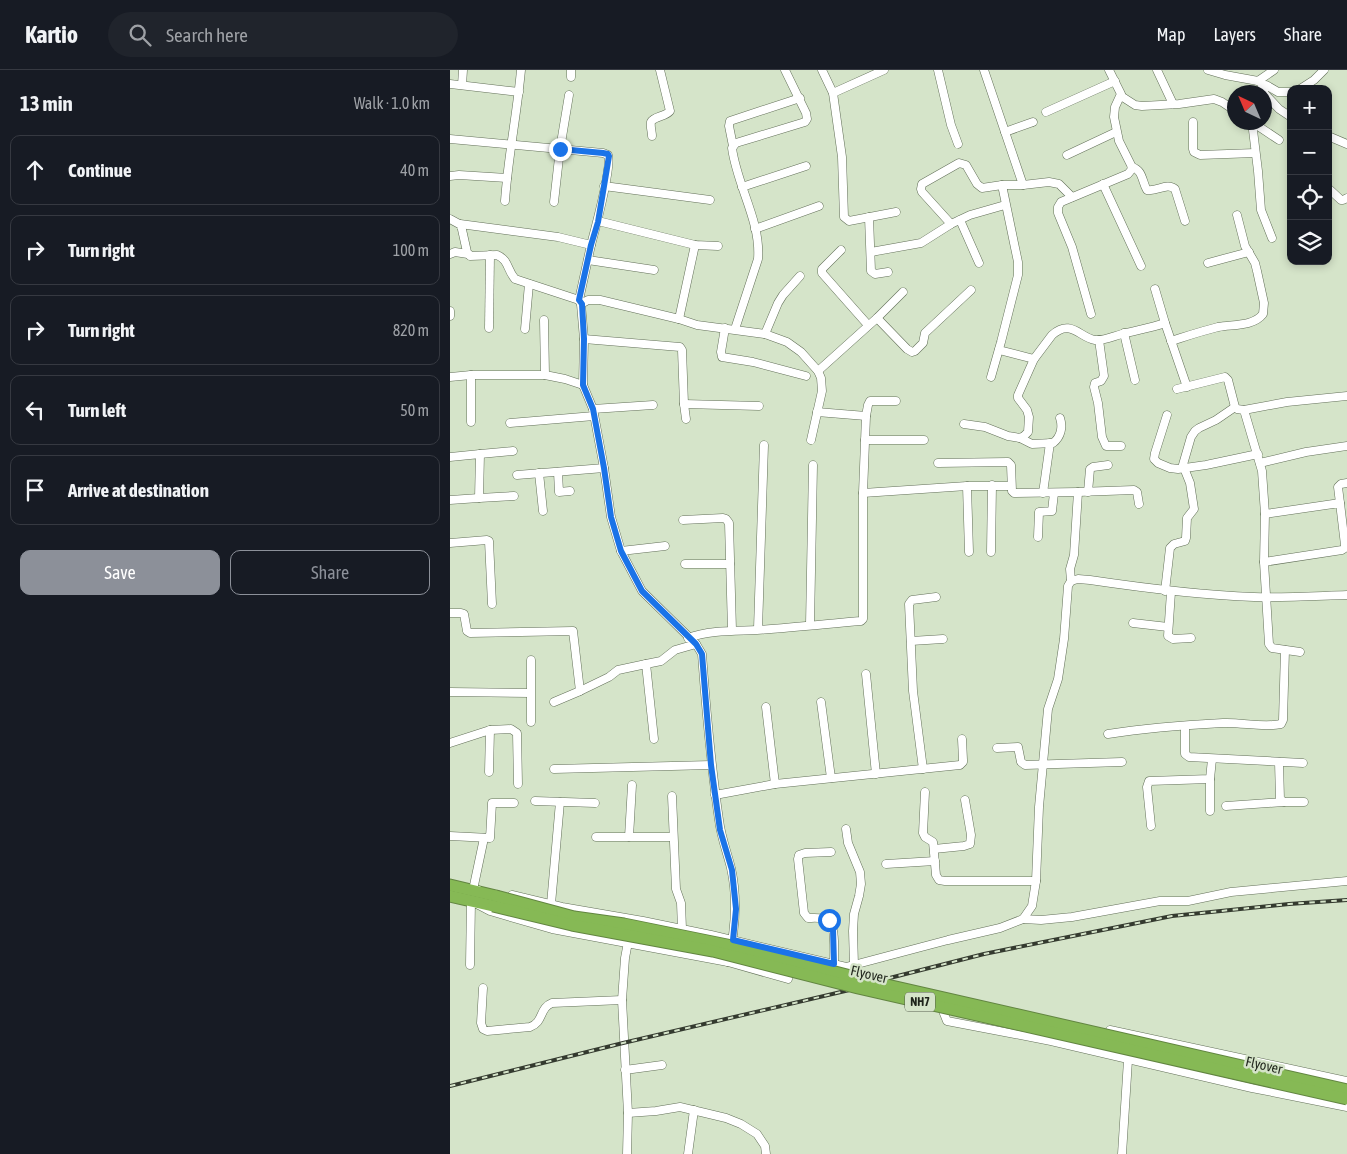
<!DOCTYPE html>
<meta charset="utf-8">
<style>
:root{--surface:#171b24;--page:#20242c;--text:#f1f3f6;--muted:#9ea1a6;--line:#363941;--accent:#8c9099}
body{margin:0;font-family:"Asap Condensed",sans-serif;background:var(--page);color:var(--text)}
.controls{position:absolute;right:15px;top:15px;display:grid;overflow:hidden;border-radius:10px;box-shadow:0 2px 8px #0003}
.controls button{width:45px;height:45px;display:grid;place-items:center;padding:0;border:0;border-bottom:1px solid var(--line);background:var(--surface);color:var(--text);font:25px sans-serif}
.compass{position:absolute;left:777px;top:15px;width:45px;height:45px;border-radius:50%;background:var(--surface);box-shadow:0 2px 8px #0003;rotate:316deg}
.stop{position:absolute;width:15px;height:15px;margin:-11px;border:4px solid #1a73e8;border-radius:50%;background:#fff}
.stop.end{background:#1a73e8;border-color:#fff;box-shadow:0 1px 5px #0008}
.list{margin:0;padding:0;list-style:none}
h2{display:flex;justify-content:space-between;align-items:center;height:65px;margin:0;padding:0 20px;font-size:21px}
h2 small{font-size:16px;font-weight:400;color:var(--muted)}
.list li{display:grid;grid-template-columns:32px 1fr auto;gap:15px;align-items:center;box-sizing:border-box;height:70px;margin:0 10px 10px;padding:0 10px;border:1px solid var(--line);border-radius:10px}
.list b{display:block;font-size:19px;white-space:nowrap}
.list em{font-size:16px;font-style:normal;color:var(--muted)}
.actions{display:flex;gap:10px;padding:15px 20px}
.actions a{flex:1;padding:11px 0;border:1px solid var(--accent);border-radius:10px;text-align:center;font-size:18px;color:var(--accent)}
.actions .main{background:var(--accent);color:#fff}
.icon{flex:none;width:28px;height:28px;fill:none;stroke:currentColor;stroke-width:2;stroke-linecap:round;stroke-linejoin:round}
.map{position:relative;flex:none;width:897px;height:1084px;overflow:hidden}
header{display:flex;align-items:center;gap:30px;box-sizing:border-box;height:70px;padding:0 25px;background:var(--surface);border-bottom:1px solid var(--line)}
header strong{font-size:24px}
nav{display:flex;gap:28px;margin-inline-start:auto;font-size:18px}
.search{width:350px;height:45px;background:var(--page);display:flex;align-items:center;gap:12px;box-sizing:border-box;padding:0 18px;border-radius:28px;color:var(--muted);font-size:19px}
main{display:flex}
aside{flex:1;background:var(--surface)}
.map>svg:first-child{display:block}
</style>
<header>
<strong>Kartio</strong>
<div class="search"><svg class="icon" aria-label="search" viewBox="0 0 24 24"><circle cx="10" cy="10" r="6"/><path d="M15 15l6 6"/></svg>Search here</div>
<nav><a>Map</a><a>Layers</a><a>Share</a></nav>
</header>
<main>
<aside>
<h2>13 min<small>Walk · 1.0 km</small></h2>
<ul class="list">
<li><svg class="icon" aria-label="ahead" viewBox="0 0 24 24"><path d="M12 20V5M6 11l6-6 6 6"/></svg><div><b>Continue</b></div><em>40 m</em></li>
<li><svg class="icon" aria-label="right" viewBox="0 0 24 24"><path d="M7 20v-9h11M14 6l5 5-5 5"/></svg><div><b>Turn right</b></div><em>100 m</em></li>
<li><svg class="icon" aria-label="right" viewBox="0 0 24 24"><path d="M7 20v-9h11M14 6l5 5-5 5"/></svg><div><b>Turn right</b></div><em>820 m</em></li>
<li><svg class="icon" aria-label="left" viewBox="0 0 24 24"><path d="M17 20v-9H6M10 6l-5 5 5 5"/></svg><div><b>Turn left</b></div><em>50 m</em></li>
<li><svg class="icon" aria-label="arrive" viewBox="0 0 24 24"><path d="M6 21V4h12l-3 4 3 4H6"/></svg><div><b>Arrive at destination</b></div></li>
</ul>
<div class="actions"><a class="main">Save</a><a>Share</a></div>
</aside>
<div class="map">
<svg width="897" height="1084" viewBox="0 0 897 1084">
<rect width="100%" height="100%" fill="#d5e4c9"/>
<g fill="none" stroke-linecap="round" stroke-linejoin="round">
<defs>
<g id="minor">
<path d="M372,0L383,23L392,87L394,147L399,151L446,142"/>
<path d="M488,0L501,55L508,74"/>
<path d="M534,0L573,115"/>
<path d="M707,0L723,34"/>
<path d="M758,0L775,5L808,11L814,15"/>
<path d="M121,7V0"/>
<path d="M808,11L824,0"/>
<path d="M0,14L69,22"/>
<path d="M12,15L13,0"/>
<path d="M850,19L864,10L874,0"/>
<path d="M814,22L812,17L816,15L828,22H841"/>
<path d="M383,23L434,0"/>
<path d="M814,23L829,39L841,47"/>
<path d="M671,26L685,35L692,36L729,34L764,29L772,32L784,40"/>
<path d="M596,42L665,11"/>
<path d="M743,52V79L744,82L750,85L805,83"/>
<path d="M802,52L808,101L811,140L822,168"/>
<path d="M802,52L829,70"/>
<path d="M555,62L583,52"/>
<path d="M202,66C202,62 200,56 201,52C204,46 215,47 220,41L210,0"/>
<path d="M878,66L897,74"/>
<path d="M0,69L153,83L158,85C162,96 145,160 141,175"/>
<path d="M283,76L279,56L280,51L350,28"/>
<path d="M617,85L666,62"/>
<path d="M682,97C693,100 692,112 697,120C707,122 717,112 725,119L735,151"/>
<path d="M0,106L9,105L57,108"/>
<path d="M653,114L691,196"/>
<path d="M154,116L260,130"/>
<path d="M292,117L356,96"/>
<path d="M878,118L891,130H893L897,128"/>
<path d="M55,131C58,87 67,44 71,0"/>
<path d="M104,132L110,79L119,25"/>
<path d="M419,147L421,201L425,204L438,202"/>
<path d="M0,149L11,155L17,182L20,186L47,185C59,190 57,200 65,209L129,230L131,234L134,269L133,315L143,339L154,398L161,447L171,481L192,521L246,574L252,584C256,639 261,695 269,750C271,767 277,782 281,798C288,829 285,862 278,892"/>
<path d="M510,150L529,193"/>
<path d="M148,151L245,175L268,176"/>
<path d="M10,154L108,167L141,175L129,230"/>
<path d="M501,154L472,122L471,119L472,114L509,93L516,95L527,114L532,118L552,115H573L599,112L609,114L622,127"/>
<path d="M305,159L369,136"/>
<path d="M391,180L372,199V203L418,255"/>
<path d="M421,182L471,173L501,154L520,145L555,135"/>
<path d="M0,184L5,182L18,184"/>
<path d="M138,190L204,200"/>
<path d="M758,193L799,182"/>
<path d="M131,234L138,230H150L229,249L247,255L315,264L337,272L351,282L368,301L371,308L372,321L361,370"/>
<path d="M0,241V246"/>
<path d="M641,244L622,177L608,143V137L611,132L678,104L682,99L681,95L669,71L664,47L665,37L671,24L659,0"/>
<path d="M427,248L453,222"/>
<path d="M229,249L245,175"/>
<path d="M94,250L95,305"/>
<path d="M715,253L737,317"/>
<path d="M39,258L40,185"/>
<path d="M275,258L271,282L272,287L303,292L356,306"/>
<path d="M75,259L79,214"/>
<path d="M285,259L308,189C311,151 287,116 282,78L286,73L355,52L357,49L356,43L335,0"/>
<path d="M674,263L685,310"/>
<path d="M315,264L328,233L333,225L350,206"/>
<path d="M134,269L230,277L232,280L234,334L236,349"/>
<path d="M649,270L654,306L651,311L645,313L644,317L648,333L652,367L656,376H671"/>
<path d="M721,271C737,266 752,261 768,257C782,254 803,257 813,244L814,233L807,201L805,193L795,176L787,145"/>
<path d="M549,280L584,289L602,265C621,248 630,268 645,270C654,271 664,266 672,264C687,260 701,258 715,253L705,219"/>
<path d="M368,301L427,248L457,279L462,282L465,281L473,273L475,263L521,220"/>
<path d="M21,305V352"/>
<path d="M0,307L21,305H95L115,309L133,315"/>
<path d="M541,307L551,272L568,205V192L564,173L552,115"/>
<path d="M727,319L775,307L778,310L785,337L787,339L794,340L812,401L815,444L814,492L819,574L822,578L850,582"/>
<path d="M234,334L309,336"/>
<path d="M143,339L203,335"/>
<path d="M794,340L837,332L897,326"/>
<path d="M367,342L416,346L418,335L420,331H446"/>
<path d="M717,345L705,383L704,389L708,393L720,398L728,399L756,395L808,384"/>
<path d="M60,353L144,346"/>
<path d="M514,354L535,357L558,366L570,368L574,366L578,362L579,347L577,340L568,328V325L584,289"/>
<path d="M570,368L582,374L603,373C611,367 613,357 610,348"/>
<path d="M415,370H474"/>
<path d="M30,384L63,381"/>
<path d="M0,387L30,384L29,428L64,426"/>
<path d="M488,393L558,392L561,395L562,421L564,423L628,422L684,420L687,422L689,434"/>
<path d="M810,393L856,382L897,376"/>
<path d="M732,398L741,367L745,361L749,358L766,350L785,337"/>
<path d="M108,402L109,422L120,421"/>
<path d="M89,403L93,441"/>
<path d="M67,405L154,398"/>
<path d="M517,416L519,482"/>
<path d="M638,422L640,399L643,397L658,395"/>
<path d="M413,423L517,416H561"/>
<path d="M593,423L600,373"/>
<path d="M0,430L29,428"/>
<path d="M890,433L888,417L891,414L897,413"/>
<path d="M233,450L273,448L276,449L279,453L282,560"/>
<path d="M588,467L589,442L602,441L604,423"/>
<path d="M0,473L37,470L39,471L42,534"/>
<path d="M171,481L215,476"/>
<path d="M541,482L542,415"/>
<path d="M814,492L892,480L895,478V475L890,433L815,444"/>
<path d="M235,494H280"/>
<path d="M621,511L620,499L624,485L628,422"/>
<path d="M715,521L720,478L724,474L735,471L736,468L737,448L744,439L740,413L734,398"/>
<path d="M721,522L718,566L723,569L741,568"/>
<path d="M0,543H11L14,544L17,561L20,563L123,561L130,621L104,632"/>
<path d="M683,553L718,557"/>
<path d="M360,555L363,395"/>
<path d="M308,559L314,375"/>
<path d="M238,568C259,560 285,561 307,560C341,558 376,554 411,551L413,549V423L416,346"/>
<path d="M461,571L493,569"/>
<path d="M81,590V652"/>
<path d="M196,594L211,591L225,580L246,574"/>
<path d="M416,604L426,704"/>
<path d="M130,621L159,607L168,600L196,594L204,669"/>
<path d="M0,622L80,623"/>
<path d="M371,632L381,708"/>
<path d="M316,637L325,714"/>
<path d="M735,656V684L739,687L853,693"/>
<path d="M40,660L61,659L67,663L68,714"/>
<path d="M658,664C696,658 735,655 773,653C792,652 812,658 831,654L833,650L835,580"/>
<path d="M0,673L40,660L39,702"/>
<path d="M547,678L568,677L571,692L575,695L672,692"/>
<path d="M829,692L830,729L834,732H854"/>
<path d="M104,699L261,695"/>
<path d="M473,699L463,621L459,534L462,530L486,527"/>
<path d="M475,722L473,763L475,767L483,772L486,805L489,810L495,811H586"/>
<path d="M265,725L325,714L510,695L513,692V690L512,669"/>
<path d="M222,726L226,819L231,833L232,859"/>
<path d="M85,731L145,733"/>
<path d="M776,736L834,732"/>
<path d="M760,741V709"/>
<path d="M701,756L697,717L699,711L760,709L762,689"/>
<path d="M396,759L398,773L410,802L411,814L409,826L404,844L403,861L404,895"/>
<path d="M0,766L40,768L42,733H64"/>
<path d="M146,767H223"/>
<path d="M179,767L182,715"/>
<path d="M484,779L514,776L520,774L521,765L515,730"/>
<path d="M381,782L355,783L349,785L348,789L354,843L358,848C363,848 373,847 378,850C386,854 384,886 384,894"/>
<path d="M436,794L485,791"/>
<path d="M28,820H23L34,768"/>
<path d="M62,825L112,837L193,851L261,865L396,897L498,870L550,858L573,849L582,836L586,811L589,737L598,639L608,609L614,569L618,516L621,511L628,509L640,510C694,518 749,525 804,527C835,528 866,526 897,525"/>
<path d="M101,834L110,732"/>
<path d="M573,849L591,850L622,847L710,831H738L781,822L897,811"/>
<path d="M20,895L21,831L40,841L102,859L278,892L338,909"/>
<path d="M33,918L31,953L33,959L37,961L80,957C94,952 89,938 102,933L172,930"/>
<path d="M491,936L497,951L601,971L802,1018L897,1037"/>
<path d="M660,960L897,1011"/>
<path d="M175,1000L212,995"/>
<path d="M178,1043L206,1041L230,1037L276,1048L291,1054L307,1064L315,1076L316,1084"/>
<path d="M177,1084L178,1043L172,930L175,888L178,872"/>
<path d="M238,1084L244,1040"/>
<path d="M672,1084L678,990"/>
</g>
<g id="highway">
<path d="M0,815L46,826"/>
<path d="M0,826L43,836"/>
</g>
</defs>
<use href="#minor" stroke="#637059" stroke-width="9"/>
<use href="#highway" stroke="#628541" stroke-width="13"/>
<use href="#minor" stroke="#fff" stroke-width="8"/>
<use href="#highway" stroke="#86b955" stroke-width="11"/>
<defs>
<path id="rail" d="M0,1016L173,973L408,918L424,912L534,884L722,846L839,834L897,830"/>
</defs>
<use href="#rail" stroke="#343a2f" stroke-width="4"/>
<use href="#rail" stroke="#d5e4c9" stroke-width="2" stroke-dasharray="5.5" stroke-linecap="butt"/>
<defs>
<g id="highway-bridge">
<path d="M46,826L124,847L174,854L292,878L424,912L897,1020"/>
<path d="M43,836L122,855L263,881L408,918L897,1029"/>
</g>
</defs>
<use href="#highway-bridge" stroke="#628541" stroke-width="13" stroke-linecap="butt"/>
<use href="#highway-bridge" stroke="#86b955" stroke-width="11"/>
</g>
<g fill="none" stroke-linecap="round" stroke-linejoin="round">
<path stroke="#1a73e8" stroke-width="6" d="M110,79L153,83L158,84L159,86L148,152L141,175L129,230L132,234L134,269L133,315L143,339L154,398L161,447L171,481L192,521L246,574L252,584L261,695L270,760L282,800L286,839L283,870L384,894L383,859L382,855L379,850"/>
</g>
<g text-anchor="middle" stroke-width="5" stroke-linejoin="round" paint-order="stroke">
<rect fill="#d5e4c9" stroke="#565e4f" stroke-width="1" x="455" y="922.5" width="30" height="19" rx="4"/>
<g font-size="12" font-weight="bold" fill="#1f241b">
<text x="470" y="936">NH7</text>
</g>
<g font-size="14" fill="#1f241b" stroke="#d5e4c9">
<text transform="translate(419 904) rotate(13)" y="5">Flyover</text>
<text transform="translate(814 995) rotate(13)" y="5">Flyover</text>
</g>
</g>
</svg>
<div class="controls">
<button>+</button>
<button>−</button>
<button><svg class="icon" aria-label="locate" viewBox="0 0 24 24"><circle cx="12" cy="12" r="6"/><path d="M12 2v4M12 18v4M2 12h4M18 12h4"/></svg></button>
<button><svg class="icon" aria-label="layers" viewBox="0 0 24 24"><path d="M12 4l9 5-9 5-9-5zM3 14l9 5 9-5"/></svg></button>
</div>
<svg class="compass" viewBox="-18 -18 36 36"><path d="M0-13l5 13h-10z" fill="#e53935"/><path d="M0 13l5-13h-10z" fill="#9ea1a6"/></svg>
<div class="stop" style="left:379px;top:850px"></div>
<div class="stop end" style="left:110px;top:79px"></div>
</div>
</main>
